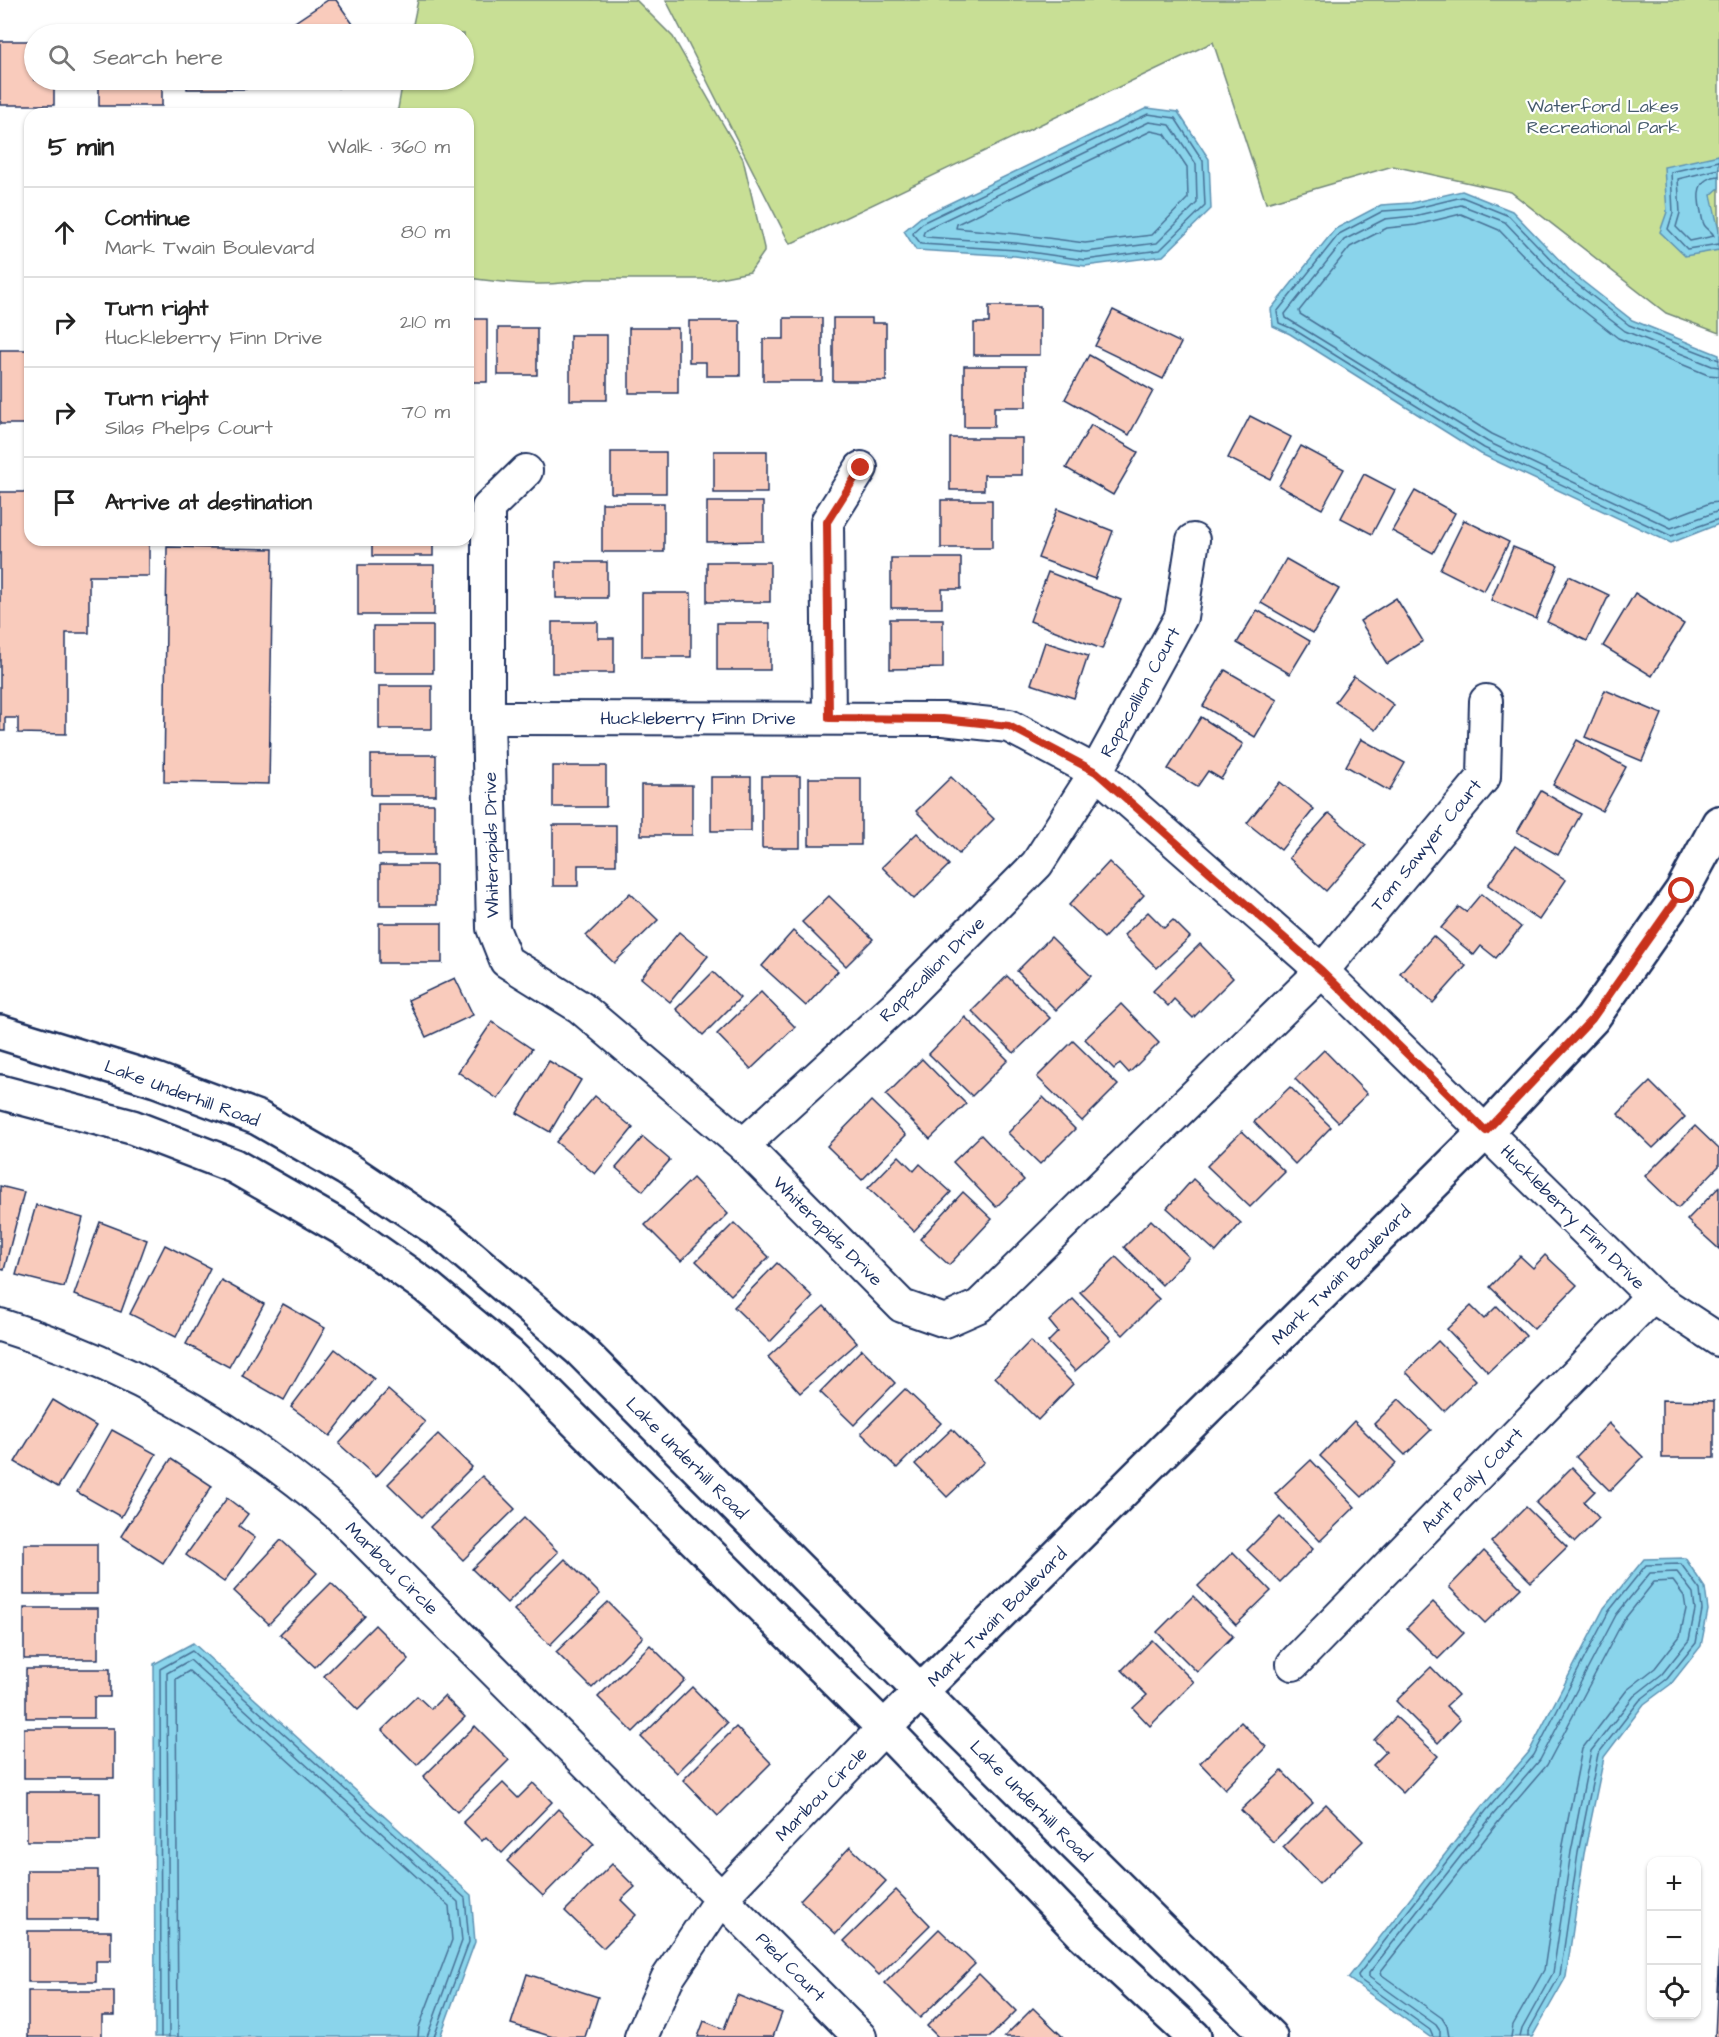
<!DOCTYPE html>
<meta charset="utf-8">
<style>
:root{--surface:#fff;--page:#f6f6f6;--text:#222;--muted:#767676;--line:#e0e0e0}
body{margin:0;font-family:"Architects Daughter",sans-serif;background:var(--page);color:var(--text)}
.controls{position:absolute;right:18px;bottom:18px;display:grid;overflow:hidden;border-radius:12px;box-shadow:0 2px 4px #0004}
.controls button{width:54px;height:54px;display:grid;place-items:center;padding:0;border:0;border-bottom:2px solid var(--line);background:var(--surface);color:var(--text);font:30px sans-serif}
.stop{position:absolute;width:18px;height:18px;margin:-14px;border:4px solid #c8321e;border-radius:50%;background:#fff}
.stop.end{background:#c8321e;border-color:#fff;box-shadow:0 2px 6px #0008}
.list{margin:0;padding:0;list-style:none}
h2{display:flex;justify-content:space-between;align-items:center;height:78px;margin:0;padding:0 24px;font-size:26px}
h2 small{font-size:20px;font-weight:400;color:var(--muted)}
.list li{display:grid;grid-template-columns:39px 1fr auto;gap:18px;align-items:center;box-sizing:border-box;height:90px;padding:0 24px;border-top:2px solid var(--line)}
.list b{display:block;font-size:22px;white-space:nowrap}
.list p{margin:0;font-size:20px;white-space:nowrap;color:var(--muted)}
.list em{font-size:20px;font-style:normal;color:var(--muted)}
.icon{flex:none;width:33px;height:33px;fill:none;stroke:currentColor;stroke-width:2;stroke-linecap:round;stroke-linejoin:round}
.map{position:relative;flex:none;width:1719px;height:2037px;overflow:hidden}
.search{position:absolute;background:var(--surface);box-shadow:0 2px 4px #0004;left:24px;top:24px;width:450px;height:66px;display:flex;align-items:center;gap:15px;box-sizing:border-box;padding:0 21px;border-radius:33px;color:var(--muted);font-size:22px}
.panel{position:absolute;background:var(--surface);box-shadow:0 2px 4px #0004;left:24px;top:108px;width:450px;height:438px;border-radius:18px}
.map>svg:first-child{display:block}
</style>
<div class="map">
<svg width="1719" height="2037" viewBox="0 0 1719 2037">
<rect width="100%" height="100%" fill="#fff"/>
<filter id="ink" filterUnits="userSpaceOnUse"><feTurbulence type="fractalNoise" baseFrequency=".0167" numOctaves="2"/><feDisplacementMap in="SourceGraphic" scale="12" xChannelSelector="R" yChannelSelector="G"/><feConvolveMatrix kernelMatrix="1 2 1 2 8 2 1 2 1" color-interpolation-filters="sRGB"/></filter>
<g filter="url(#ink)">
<g fill="#c8df95" stroke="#72877a" stroke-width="1.5">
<path d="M418,0H636L673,37L743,159L764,248V252L750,272L714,279H587C550,288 506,283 468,278V114H393L398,109L403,80H464V34H411Z"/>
<path d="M666,0H1719V333L1666,313L1511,192L1393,166L1266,203L1213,42L790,244Z"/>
</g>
<g fill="#8ad4eb" stroke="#5e92b3" stroke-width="1.5">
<path d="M1147,108L1178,112L1209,159L1211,209L1163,256L1085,266L1015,256L916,250L904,231L921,217Z"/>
<path d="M1719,155V188L1711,195L1719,231V250L1685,256L1660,232L1667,212L1664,167Z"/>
<path d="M1462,191L1512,211L1572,273L1632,320L1719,355V524L1671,543L1481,454L1290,334L1273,326L1271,309L1335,229L1381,205L1411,203Z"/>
<path d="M1685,1558L1705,1588L1708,1610L1701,1646L1671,1684L1644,1704L1604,1757L1584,1854L1566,1977L1532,2037H1430L1348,1978L1482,1807L1529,1752L1604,1608L1644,1559Z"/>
<path d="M193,1643L471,1895L475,1942L440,2037H155L154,1664Z"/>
</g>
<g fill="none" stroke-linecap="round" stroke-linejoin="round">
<g stroke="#477196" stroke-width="1.5">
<path d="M1148,114L1175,118L1203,161L1205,206L1160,250L1085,260L1016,250L921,244L913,234L914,231L924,222Z"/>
<path d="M1149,122L1170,125L1196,164L1197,203L1157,243L1086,252L1016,243L926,237L923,235L924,232L928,228Z"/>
<path d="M1151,131L1165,134L1187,167L1188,198L1152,235L1085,243L1017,234L956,228L957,224Z"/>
<path d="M1719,161L1671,172L1673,213L1668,229L1687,249L1719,244"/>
<path d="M1719,169L1678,179L1680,213L1676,227L1690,241L1714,236C1712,231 1708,230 1705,226C1702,222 1702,216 1701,212C1697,195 1696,178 1719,176"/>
<path d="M1719,360L1629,325L1568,277L1509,216L1462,197L1413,209L1383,211L1339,234L1277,312L1279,323L1293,329L1484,448L1671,536L1719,519"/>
<path d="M1719,367L1712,366L1625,331L1563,283L1505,222L1461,205L1414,216L1385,219L1344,240L1285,314L1286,318L1488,442L1671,528L1719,511"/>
<path d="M1719,376L1708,375L1618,338L1557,290L1499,230L1461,214L1416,225L1387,228L1350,247L1299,311L1300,314L1492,434L1671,518L1710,503L1719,502"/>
<path d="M161,2037L160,1669L192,1651L465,1898L469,1942L434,2037"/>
<path d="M169,2037L167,1673L190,1660L458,1902L462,1941L427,2037"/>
<path d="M178,2037L176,1679L189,1671L449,1906L452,1940L419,2027L418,2037"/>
<path d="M1433,2037L1430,2030L1359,1979L1358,1975L1486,1811L1534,1755L1609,1611L1646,1565L1681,1564L1700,1590L1702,1610L1696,1643L1667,1679L1640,1700L1598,1754L1578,1853L1560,1975L1528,2032V2037"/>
<path d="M1440,2037V2031L1436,2025L1369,1977V1973L1492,1816L1540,1760L1616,1615L1650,1573L1677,1572L1693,1593L1695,1610L1689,1640L1662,1674L1634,1696L1591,1751L1571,1852L1553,1973L1522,2029L1520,2037"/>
<path d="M1449,2037L1447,2026L1442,2018L1382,1975L1381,1971L1499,1821L1547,1765L1623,1621L1654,1582L1673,1581L1684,1596L1686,1609L1680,1636L1655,1668L1627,1690L1582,1749L1562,1850L1544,1970L1513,2025L1511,2037"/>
</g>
</g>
<g fill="#f9cbbc" stroke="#1b2f5e" stroke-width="1.5">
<path d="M328,0H336L360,34H277Z"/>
<rect x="99" y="30" width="63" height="4"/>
<rect x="187" y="30" width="59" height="4"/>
<path d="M0,41H34V80H54V105H0Z"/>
<rect x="99" y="80" width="63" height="26"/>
<rect x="187" y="80" width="59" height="9"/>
<path d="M332,80H350L338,88Z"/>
<path d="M989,306H1040V355H974V323H989Z"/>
<path d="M1113,310L1181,343L1163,379L1095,346Z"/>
<path d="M784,318H822V381H763V339H784Z"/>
<path d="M833,318H872V323H886V381H833Z"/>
<rect x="468" y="319" width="19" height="63"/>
<path d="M689,321H740V376H706V362H689Z"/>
<rect x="498" y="328" width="39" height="47"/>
<rect x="629" y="328" width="49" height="65"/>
<rect x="570" y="335" width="37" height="65"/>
<path d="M0,350H28L27,424H0Z"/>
<path d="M1089,355L1153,391L1129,435L1065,399Z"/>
<path d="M964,366H1026V407H994V427H964Z"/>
<path d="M1250,416L1291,437L1270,479L1228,458Z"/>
<path d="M1091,425L1138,452L1113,495L1066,468Z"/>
<path d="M950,438H1022V475H984V490H950Z"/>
<path d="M1301,446L1344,469L1322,509L1279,486Z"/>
<rect x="714" y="451" width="53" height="42"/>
<rect x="611" y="452" width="55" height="41"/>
<path d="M1364,474L1395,490L1372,534L1341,518Z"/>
<path d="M1415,491L1455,513L1433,553L1392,531Z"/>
<path d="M0,492H30V540H149V576H89V633H66V734L18,733V718H5V731H0Z"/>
<rect x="941" y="500" width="51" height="48"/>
<path d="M707,502H763V541L707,542Z"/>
<rect x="602" y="503" width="62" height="49"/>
<path d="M1057,509L1113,531L1095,579L1038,558Z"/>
<path d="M1464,520L1509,542L1484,591L1440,569Z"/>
<rect x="372" y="540" width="61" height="16"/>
<path d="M167,547L273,549L269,784L164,782Z"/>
<path d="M1513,547L1558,565L1536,619L1491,600Z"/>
<path d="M891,558H961V589H942V608H891Z"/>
<path d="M1286,559L1339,589L1313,633L1261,603Z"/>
<rect x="556" y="562" width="51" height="36"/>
<rect x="707" y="562" width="63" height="40"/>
<rect x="358" y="565" width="76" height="50"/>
<path d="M1048,572L1121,600L1102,649L1030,621Z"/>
<path d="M1569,576L1609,595L1587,641L1547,622Z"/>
<rect x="642" y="593" width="49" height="64"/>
<path d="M1635,593L1684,624L1652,676L1603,646Z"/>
<path d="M1396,598L1423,641L1387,664L1360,621Z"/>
<path d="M1257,610L1310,641L1290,674L1237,643Z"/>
<path d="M890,619H943V668L890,669Z"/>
<path d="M552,622H598V638H614V673H552Z"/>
<rect x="717" y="623" width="53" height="47"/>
<rect x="373" y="626" width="60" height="47"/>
<path d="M1045,642L1088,656L1074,698L1031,684Z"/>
<path d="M1225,670L1277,700L1255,737L1203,706Z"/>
<path d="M1354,676L1394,705L1376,730L1335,702Z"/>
<rect x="379" y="686" width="53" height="43"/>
<path d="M1605,690L1662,714L1642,761L1585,737Z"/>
<path d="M1201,717L1243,744L1221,779L1208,771L1197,787L1168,769Z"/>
<path d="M1361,739L1405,763L1389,791L1346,766Z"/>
<path d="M1577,740L1626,767L1602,811L1553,785Z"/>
<rect x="371" y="755" width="65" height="40"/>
<rect x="553" y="766" width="53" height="41"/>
<rect x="762" y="776" width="38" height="72"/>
<rect x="711" y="777" width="40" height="54"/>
<path d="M951,777L994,819L959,854L916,811Z"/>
<rect x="809" y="778" width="52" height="67"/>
<path d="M1280,782L1314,809L1281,850L1247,823Z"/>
<rect x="641" y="785" width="51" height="50"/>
<path d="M1541,791L1581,814L1558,855L1517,832Z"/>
<rect x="378" y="804" width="56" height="51"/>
<path d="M1329,813L1366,845L1326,891L1289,858Z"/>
<path d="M553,825H616V865H578V886H553Z"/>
<path d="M917,833L949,865L914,899L882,867Z"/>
<path d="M1515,846L1566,880L1539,920L1488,885Z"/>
<path d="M1109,862L1144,895L1104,938L1069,905Z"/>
<rect x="380" y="865" width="56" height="40"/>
<path d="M630,893L658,920L614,963L586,936Z"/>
<path d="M1481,894L1521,927L1496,958L1481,946L1474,955L1441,928L1459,907L1466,912Z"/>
<path d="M829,896L873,939L846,966L802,922Z"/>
<path d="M1148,912L1164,928L1173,920L1190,937L1157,968L1124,935Z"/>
<rect x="379" y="923" width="63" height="40"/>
<path d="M793,931L838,971L806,1006L762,966Z"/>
<path d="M679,932L708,956L670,1002L641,978Z"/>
<path d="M1433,936L1466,966L1433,1003L1400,973Z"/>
<path d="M1051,937L1091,976L1056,1010L1017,971Z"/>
<path d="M1200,944L1233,978L1193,1018L1174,999L1168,1006L1153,991Z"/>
<path d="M713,972L740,998L703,1035L676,1009Z"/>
<path d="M1007,976L1050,1018L1014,1053L972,1011Z"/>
<path d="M455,978L473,1015L426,1037L408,1000Z"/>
<path d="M761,992L795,1027L751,1069L717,1034Z"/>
<path d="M1121,1004L1159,1043L1129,1073L1120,1063L1114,1069L1085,1039Z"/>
<path d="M965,1017L1008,1060L972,1096L929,1054Z"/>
<path d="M492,1022L532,1049L498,1099L458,1072Z"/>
<path d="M1073,1041L1118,1085L1082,1121L1037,1077Z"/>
<path d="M1324,1050L1367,1094L1338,1122L1295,1079Z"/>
<path d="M922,1059L966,1104L930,1139L886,1095Z"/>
<path d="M549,1061L581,1080L550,1132L517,1113Z"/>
<path d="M1650,1082L1685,1117L1653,1148L1618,1114Z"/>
<path d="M1290,1087L1331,1127L1295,1164L1254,1122Z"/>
<path d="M595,1096L633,1128L595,1174L556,1142Z"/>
<path d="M1043,1097L1075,1129L1040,1164L1008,1133Z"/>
<path d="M871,1101L906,1135L862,1180L827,1146Z"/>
<path d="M1695,1126L1719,1149V1166L1678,1208L1645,1176Z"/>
<path d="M1242,1131L1285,1172L1250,1207L1207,1166Z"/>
<path d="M981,1135L1024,1180L996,1207L953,1162Z"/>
<path d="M643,1137L670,1160L643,1191L616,1168Z"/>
<path d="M899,1156L914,1171L920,1164L951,1192L914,1231L868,1188Z"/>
<path d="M693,1178L728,1214L681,1261L645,1225Z"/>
<path d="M1193,1179L1241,1223L1216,1252L1167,1208Z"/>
<path d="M0,1186L24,1192L4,1270L0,1269Z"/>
<path d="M1719,1187V1249L1687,1220Z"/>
<path d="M963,1192L992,1219L949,1265L920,1239Z"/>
<path d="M36,1205L83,1218L64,1287L16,1275Z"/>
<path d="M1151,1220L1189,1257L1162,1285L1124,1247Z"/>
<path d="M100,1222L147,1240L121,1312L74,1295Z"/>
<path d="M734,1223L769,1257L731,1295L696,1261Z"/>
<path d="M165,1245L210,1268L176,1337L130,1314Z"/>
<path d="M1545,1255L1577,1285L1534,1329L1490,1287L1520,1256L1533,1268Z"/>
<path d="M1116,1257L1159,1299L1123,1335L1080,1292Z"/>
<path d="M777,1263L813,1297L770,1342L734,1307Z"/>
<path d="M221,1280L264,1304L229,1367L186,1344Z"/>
<path d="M1073,1299L1111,1339L1075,1371L1048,1342L1058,1332L1049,1321Z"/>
<path d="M283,1304L325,1328L284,1400L242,1376Z"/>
<path d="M824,1306L857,1343L800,1393L768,1357Z"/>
<path d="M1471,1306L1484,1319L1497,1306L1526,1336L1488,1372L1447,1329Z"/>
<path d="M1030,1341L1073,1384L1038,1420L995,1377Z"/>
<path d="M1438,1341L1476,1380L1444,1411L1406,1372Z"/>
<path d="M335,1349L374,1379L330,1436L291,1407Z"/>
<path d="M862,1349L895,1383L854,1425L820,1392Z"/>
<path d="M905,1389L941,1423L897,1468L861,1433Z"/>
<path d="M388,1390L425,1422L376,1477L339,1444Z"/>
<path d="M1399,1399L1431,1430L1405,1455L1374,1424Z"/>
<path d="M53,1400L96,1426L58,1487L15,1462Z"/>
<path d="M1662,1400L1714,1401V1458H1662Z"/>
<path d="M1354,1421L1396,1463L1362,1497L1320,1456Z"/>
<path d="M1609,1423L1643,1457L1610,1491L1576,1457Z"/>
<path d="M952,1429L984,1462L947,1497L915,1464Z"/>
<path d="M112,1430L156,1454L121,1517L77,1492Z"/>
<path d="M438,1434L472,1467L422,1517L388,1484Z"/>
<path d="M171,1459L212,1486L163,1563L121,1536Z"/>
<path d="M1311,1460L1355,1507L1320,1541L1275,1494Z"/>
<path d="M1572,1467L1595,1491L1584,1502L1599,1518L1575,1542L1536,1503Z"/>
<path d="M482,1476L515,1509L463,1560L430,1527Z"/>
<path d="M227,1498L248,1514L239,1526L255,1538L224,1582L186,1555Z"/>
<path d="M1526,1507L1567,1547L1531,1582L1491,1542Z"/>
<path d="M1280,1517L1313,1549L1280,1582L1247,1550Z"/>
<path d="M524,1518L558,1552L507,1603L472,1569Z"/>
<path d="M281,1540L317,1573L269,1624L234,1591Z"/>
<rect x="24" y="1544" width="73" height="50"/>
<path d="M1484,1551L1521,1588L1485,1623L1449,1587Z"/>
<path d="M1233,1552L1271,1591L1236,1625L1198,1586Z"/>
<path d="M565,1559L600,1594L550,1645L514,1610Z"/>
<path d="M331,1583L365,1616L315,1667L280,1634Z"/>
<path d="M1193,1596L1233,1636L1197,1672L1157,1632Z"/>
<path d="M608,1602L643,1637L592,1688L556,1652Z"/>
<path d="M1433,1602L1464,1633L1438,1659L1407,1628Z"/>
<rect x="24" y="1608" width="74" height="51"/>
<path d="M375,1625L409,1659L358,1710L324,1676Z"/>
<path d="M1152,1640L1194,1682L1150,1726L1133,1708L1147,1695L1122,1670Z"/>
<path d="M650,1645L685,1680L633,1732L598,1697Z"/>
<path d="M1431,1667L1458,1695L1446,1706L1460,1720L1438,1743L1396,1701Z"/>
<path d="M26,1669H110V1697H94V1718H26Z"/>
<path d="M692,1687L727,1723L677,1773L641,1737Z"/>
<path d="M417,1696L431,1709L444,1696L465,1717L417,1765L382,1730Z"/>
<path d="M1396,1717L1438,1756L1403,1793L1373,1765L1386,1752L1374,1740Z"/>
<path d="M1241,1722L1266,1747L1225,1789L1200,1763Z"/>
<path d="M475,1726L509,1760L457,1812L423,1777Z"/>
<path d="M736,1727L771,1763L718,1816L683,1780Z"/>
<rect x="24" y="1728" width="90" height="50"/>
<path d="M1282,1771L1313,1803L1273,1842L1241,1810Z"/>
<path d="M503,1783L518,1798L533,1783L552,1802L502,1853L486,1837L482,1841L463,1822Z"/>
<rect x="27" y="1792" width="73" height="49"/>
<path d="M1326,1804L1363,1841L1319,1884L1283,1847Z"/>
<path d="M558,1809L594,1844L543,1896L507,1861Z"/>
<path d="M850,1847L886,1881L836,1934L800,1900Z"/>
<path d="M612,1864L635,1887L621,1900L636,1915L603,1948L565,1911Z"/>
<rect x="27" y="1870" width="71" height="49"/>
<path d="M896,1890L930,1925L879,1975L844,1941Z"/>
<path d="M939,1929L975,1964L920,2018L885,1983Z"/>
<path d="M28,1931H111V1961H96V1982H28Z"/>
<path d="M1719,1951V2037H1715Z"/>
<path d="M527,1974L598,1997L585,2037H553L511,2024Z"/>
<path d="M979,1974L1016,2011L990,2037H938L927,2026Z"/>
<path d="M28,1991H114V2016H102V2037H28Z"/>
<path d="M737,1995L782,2013L773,2037H698L704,2021L724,2029Z"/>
<path d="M1033,2008L1063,2037H1004Z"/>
</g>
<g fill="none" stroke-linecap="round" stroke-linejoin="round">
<defs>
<g id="street">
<path d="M526,471L488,508V718L493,928L506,961L580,1007L743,1145L902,1306L945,1321L979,1306L1322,971L1484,777L1486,701"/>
<path d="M488,718L943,719L1009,726L1096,772L1322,971L1652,1296L1719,1340"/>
<path d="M829,718L827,522L861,468"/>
<path d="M743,1145L899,1003L1037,864L1096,772L1181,617L1193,540"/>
<path d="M0,1325C127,1364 239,1429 339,1515L860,2037"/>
<path d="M1293,1664L1652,1296"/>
<path d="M641,2037L667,1979L722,1897L884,1728"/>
</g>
<g id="secondary">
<path d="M0,1032L156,1080L258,1118L347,1169L441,1232L580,1350L960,1731L1270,2037"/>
<path d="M0,1092L132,1127L234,1166L349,1232L427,1287L509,1355L884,1728L1084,1935L1194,2037"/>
<path d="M884,1728L1486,1131L1592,1019L1682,891L1719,823"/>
</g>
</defs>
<use href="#street" stroke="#1b2f5e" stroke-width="36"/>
<use href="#secondary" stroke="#1b2f5e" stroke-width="38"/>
<use href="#street" stroke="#fff" stroke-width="32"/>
<use href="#secondary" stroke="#fff" stroke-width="33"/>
</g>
</g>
<g fill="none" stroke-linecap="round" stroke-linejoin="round" filter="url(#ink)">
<path stroke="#c8321e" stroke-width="8" d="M861,468L827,522L829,718L943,719L1009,726L1096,772L1322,971L1486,1131L1592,1019L1682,891"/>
</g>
<g text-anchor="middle" stroke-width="4.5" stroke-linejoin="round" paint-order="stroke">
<g font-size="18" fill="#465b6c" stroke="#fff">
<text x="1603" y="112">Waterford Lakes<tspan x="1603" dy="21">Recreational Park</tspan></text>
</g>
<g font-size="18" fill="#1b2f5e" stroke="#fff">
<text transform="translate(1140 692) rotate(-61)" y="6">Rapscallion Court</text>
<text x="698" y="724">Huckleberry Finn Drive</text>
<text transform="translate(491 845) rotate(-91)" y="6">Whiterapids Drive</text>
<text transform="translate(1426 845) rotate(-51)" y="6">Tom Sawyer Court</text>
<text transform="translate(932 969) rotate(-45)" y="6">Rapscallion Drive</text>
<text transform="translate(182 1093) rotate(20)" y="6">Lake Underhill Road</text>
<text transform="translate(1573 1217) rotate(45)" y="6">Huckleberry Finn Drive</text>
<text transform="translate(828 1231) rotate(45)" y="6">Whiterapids Drive</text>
<text transform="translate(1341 1275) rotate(-45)" y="6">Mark Twain Boulevard</text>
<text transform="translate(687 1458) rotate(45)" y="6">Lake Underhill Road</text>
<text transform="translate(1472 1480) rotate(-46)" y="6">Aunt Polly Court</text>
<text transform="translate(392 1568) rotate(45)" y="6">Maribou Circle</text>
<text transform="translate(997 1617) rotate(-45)" y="6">Mark Twain Boulevard</text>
<text transform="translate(821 1794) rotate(-46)" y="6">Maribou Circle</text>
<text transform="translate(1031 1801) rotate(45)" y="6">Lake Underhill Road</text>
<text transform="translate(791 1967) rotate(45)" y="6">Pied Court</text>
</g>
</g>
</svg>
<div class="controls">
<button>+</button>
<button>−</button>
<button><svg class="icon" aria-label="locate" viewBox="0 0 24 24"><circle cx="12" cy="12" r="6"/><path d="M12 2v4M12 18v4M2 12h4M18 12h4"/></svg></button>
</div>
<div class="stop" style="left:1682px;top:891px"></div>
<div class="stop end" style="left:861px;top:468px"></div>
<div class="search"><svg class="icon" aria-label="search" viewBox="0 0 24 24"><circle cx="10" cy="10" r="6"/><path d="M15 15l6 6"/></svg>Search here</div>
<section class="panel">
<h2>5 min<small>Walk · 360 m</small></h2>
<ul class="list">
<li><svg class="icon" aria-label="ahead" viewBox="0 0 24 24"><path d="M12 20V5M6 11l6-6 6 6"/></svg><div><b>Continue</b><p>Mark Twain Boulevard</p></div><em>80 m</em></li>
<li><svg class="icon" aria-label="right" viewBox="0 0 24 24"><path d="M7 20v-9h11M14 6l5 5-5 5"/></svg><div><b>Turn right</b><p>Huckleberry Finn Drive</p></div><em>210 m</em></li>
<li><svg class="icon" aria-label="right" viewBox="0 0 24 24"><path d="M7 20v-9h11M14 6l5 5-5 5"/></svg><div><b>Turn right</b><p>Silas Phelps Court</p></div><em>70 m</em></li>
<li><svg class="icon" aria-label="arrive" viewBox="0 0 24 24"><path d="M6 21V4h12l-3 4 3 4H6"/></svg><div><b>Arrive at destination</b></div></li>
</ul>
</section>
</div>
